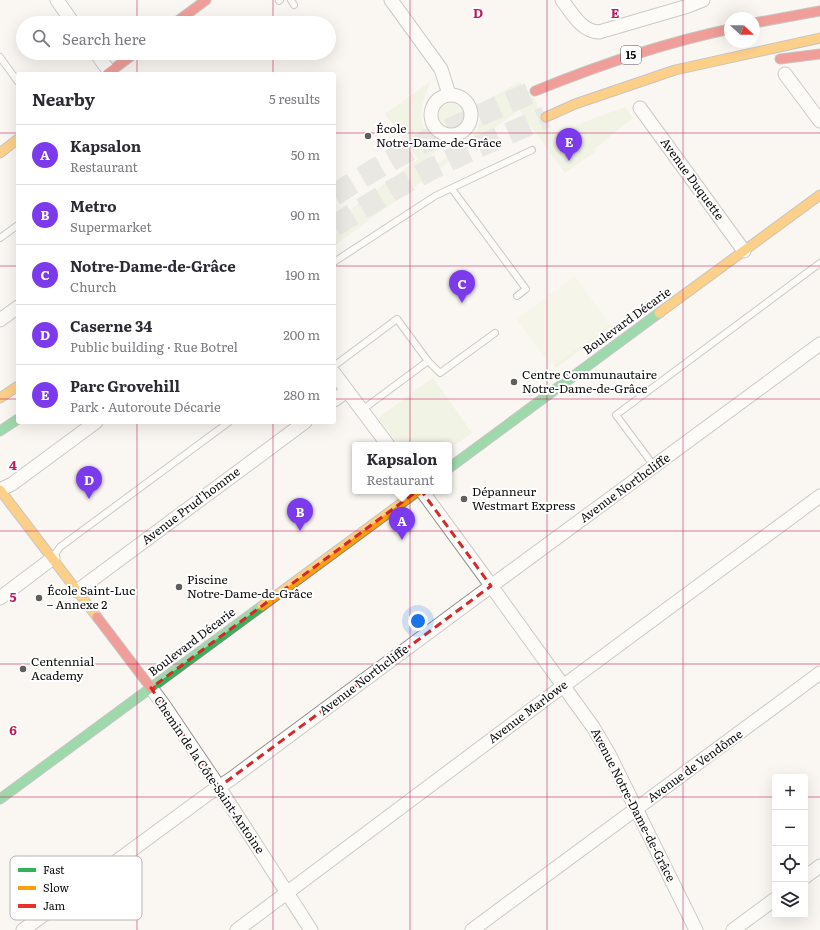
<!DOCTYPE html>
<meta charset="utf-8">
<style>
:root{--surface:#fff;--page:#f7f7f7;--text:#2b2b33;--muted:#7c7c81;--line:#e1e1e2;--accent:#7c3aed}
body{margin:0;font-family:Literata,serif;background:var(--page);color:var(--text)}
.controls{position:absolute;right:12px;bottom:12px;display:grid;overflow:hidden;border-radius:4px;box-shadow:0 4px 16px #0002}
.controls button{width:36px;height:36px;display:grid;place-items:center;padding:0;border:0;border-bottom:1px solid var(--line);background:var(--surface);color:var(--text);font:20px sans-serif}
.compass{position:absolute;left:724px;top:12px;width:36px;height:36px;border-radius:50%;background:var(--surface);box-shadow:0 4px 16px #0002;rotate:111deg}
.you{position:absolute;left:418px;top:621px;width:14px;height:14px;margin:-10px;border:3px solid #fff;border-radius:50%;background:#1a73e8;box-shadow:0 0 0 6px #1a73e833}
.badge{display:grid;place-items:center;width:26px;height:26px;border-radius:50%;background:var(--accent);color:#fff;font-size:13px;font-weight:700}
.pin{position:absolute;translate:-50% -33px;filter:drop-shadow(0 1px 2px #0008)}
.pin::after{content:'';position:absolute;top:21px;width:14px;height:12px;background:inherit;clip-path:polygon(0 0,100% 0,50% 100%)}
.popup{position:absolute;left:352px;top:442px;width:100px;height:52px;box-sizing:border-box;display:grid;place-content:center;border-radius:4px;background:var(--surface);filter:drop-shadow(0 1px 3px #0005);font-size:13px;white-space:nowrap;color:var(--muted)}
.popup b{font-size:15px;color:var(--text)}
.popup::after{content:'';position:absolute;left:50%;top:100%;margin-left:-8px;border:8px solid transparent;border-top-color:var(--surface)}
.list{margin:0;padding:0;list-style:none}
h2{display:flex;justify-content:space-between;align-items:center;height:52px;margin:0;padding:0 16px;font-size:17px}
h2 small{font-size:13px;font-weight:400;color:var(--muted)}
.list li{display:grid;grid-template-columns:26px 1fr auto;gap:12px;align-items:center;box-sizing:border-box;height:60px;padding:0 16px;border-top:1px solid var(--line)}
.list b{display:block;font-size:15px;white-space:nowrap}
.list p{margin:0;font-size:13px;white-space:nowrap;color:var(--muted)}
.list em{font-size:13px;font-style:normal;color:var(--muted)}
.icon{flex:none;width:22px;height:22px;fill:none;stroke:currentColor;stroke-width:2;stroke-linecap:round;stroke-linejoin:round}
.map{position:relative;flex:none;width:820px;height:930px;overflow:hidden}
.search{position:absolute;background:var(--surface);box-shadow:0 4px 16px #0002;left:16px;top:16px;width:320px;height:44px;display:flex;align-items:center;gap:10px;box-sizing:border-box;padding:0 14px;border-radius:22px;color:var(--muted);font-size:15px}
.panel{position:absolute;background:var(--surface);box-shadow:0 4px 16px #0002;left:16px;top:72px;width:320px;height:352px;border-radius:4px}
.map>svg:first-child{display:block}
</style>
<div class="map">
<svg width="820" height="930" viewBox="0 0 820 930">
<rect width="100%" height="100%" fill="#faf7f2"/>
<g fill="#e7edd3">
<path d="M431,81C421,106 411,129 442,144L440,148L431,155L437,164L449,155L450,145C473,146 485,125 479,104L482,102L520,82L526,92L532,93L548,129C550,133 552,134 558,133L589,120L625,107L633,118L594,149L596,151L565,173L519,110L334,246V222L418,159L385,114Z"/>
<circle cx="451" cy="115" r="12"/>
<path d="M610,324L612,327L556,368L554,365Z"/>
<path d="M431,379H434L472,433L449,449V445H400L378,418Z"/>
</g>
<path fill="#f0f2dd" d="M575,276L610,324L554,365L549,363L516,319Z"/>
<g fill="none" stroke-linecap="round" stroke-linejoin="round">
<g stroke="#d6d4d0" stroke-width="22" stroke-dasharray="22 11" stroke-linecap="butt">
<path d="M334,195C362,177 390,160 419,145C456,125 496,108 535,91"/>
<path d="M334,226C358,211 382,196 407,182C452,157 499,138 546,117"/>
</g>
<defs>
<g id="lane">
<path d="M291,0L294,5"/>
<path d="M279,1L280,0"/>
<path d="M0,57L18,82"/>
<path d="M452,189L526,289L517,296"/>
<path d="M0,238L18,225"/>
<path d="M334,262L435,196L532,150"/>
<path d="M334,366L397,319L428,361L440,373L495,333"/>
<path d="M362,410L428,361"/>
<path d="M654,466L616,415L820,263"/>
<path d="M53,557L60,547L229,422"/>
</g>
<g id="street">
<path d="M57,0L73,23"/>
<path d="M391,0L441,69L449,94"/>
<path d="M562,0C572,13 581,31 599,32L688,6L703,0"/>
<path d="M96,53L111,74"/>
<path d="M785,74L820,121"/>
<circle cx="451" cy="115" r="20"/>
<path d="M640,108L744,251"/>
<path d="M0,320L18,307"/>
<path d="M334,373L388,445"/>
<path d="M334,400L347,391"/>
<path d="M0,490L12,484L96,422"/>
<path d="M422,491L485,577L502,601L593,727L609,754L696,930"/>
<path d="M77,591L305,422"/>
<path d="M0,598L53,558"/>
<path d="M151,688L163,704L213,778L311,930"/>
<path d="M805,877L820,866"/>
<path d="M23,930L208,794L231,779L479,595L820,344"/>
<path d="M237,930L547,698L820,496"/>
<path d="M472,930L820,673"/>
<path d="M733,930L775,899"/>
</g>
<g id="fast">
<path d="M0,431L18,419"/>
<path d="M449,468L659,313"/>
<path d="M0,799L262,606"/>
</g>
<g id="slow">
<path d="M546,117L575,104L675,70L820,38"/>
<path d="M0,153L18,139"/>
<path d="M659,313L820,195"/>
<path d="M0,398L18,386"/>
<path d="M0,490L97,617"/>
<path d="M262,606L418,491"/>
</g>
<g id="jam">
<path d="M175,23L206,0"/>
<path d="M754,23L820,11"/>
<path d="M780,59L820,54"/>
<path d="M107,74L135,53"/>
<path d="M535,91C599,65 663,43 730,29"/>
<path d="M97,617L151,688"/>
</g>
</defs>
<use href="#lane" stroke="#949290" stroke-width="8"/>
<use href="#street" stroke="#949290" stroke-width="15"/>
<use href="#fast" stroke="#8a8987" stroke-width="11"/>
<use href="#slow" stroke="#8a8987" stroke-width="11"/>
<use href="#jam" stroke="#8a8987" stroke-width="11"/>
<use href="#lane" stroke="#fefefd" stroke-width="6"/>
<use href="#street" stroke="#fefefd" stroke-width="13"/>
<use href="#fast" stroke="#30b455" stroke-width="9"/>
<use href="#slow" stroke="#ff9f0a" stroke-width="9"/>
<use href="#jam" stroke="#e5322d" stroke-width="9"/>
</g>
<path d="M0 0H820V930H0ZM420,489L491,586L219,787L151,688Z" fill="#faf7f2" fill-opacity=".55" fill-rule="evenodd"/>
<path fill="none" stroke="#d62828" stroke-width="3" stroke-dasharray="8 5" stroke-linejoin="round" d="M420,489L491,586L219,787L151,688Z"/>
<path fill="none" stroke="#c2185b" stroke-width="1" stroke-opacity="0.55" d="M137,0V23M273,0V23M410,0V930M547,0V930M683,0V930M137,53V74M273,53V74M0,133H18M334,133H820M0,266H18M334,266H820M0,399H18M334,399H820M137,422V930M273,422V930M0,531H820M0,664H820M0,797H775M805,797H820"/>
<g fill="#605f5d" stroke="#fff" stroke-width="1.5">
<circle cx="368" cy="136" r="4"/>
<circle cx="514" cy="382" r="4"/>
<circle cx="464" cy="499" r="4"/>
<circle cx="179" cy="587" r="4"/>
<circle cx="39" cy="598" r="4"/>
<circle cx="23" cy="669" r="4"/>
</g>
<g text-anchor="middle" stroke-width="4" stroke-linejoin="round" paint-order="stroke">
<rect fill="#fff" stroke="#565656" stroke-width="1" x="621" y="46" width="20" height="18" rx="3"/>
<g font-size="11" font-weight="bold" fill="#0d0d0d">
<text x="631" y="59">15</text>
</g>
<g font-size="12" fill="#0d0d0d" stroke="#fff" text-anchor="start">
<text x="376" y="133">École<tspan x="376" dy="14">Notre-Dame-de-Grâce</tspan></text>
<text x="522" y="379">Centre Communautaire<tspan x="522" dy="14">Notre-Dame-de-Grâce</tspan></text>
<text x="472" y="496">Dépanneur<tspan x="472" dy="14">Westmart Express</tspan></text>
<text x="187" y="584">Piscine<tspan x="187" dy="14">Notre-Dame-de-Grâce</tspan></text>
<text x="47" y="595">École Saint-Luc<tspan x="47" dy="14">– Annexe 2</tspan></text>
<text x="31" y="666">Centennial<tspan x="31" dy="14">Academy</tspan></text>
</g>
<g font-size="12" fill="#0d0d0d" stroke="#fff">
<text transform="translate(692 179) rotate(54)" y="4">Avenue Duquette</text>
<text transform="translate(627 321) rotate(-36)" y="4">Boulevard Décarie</text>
<text transform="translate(625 488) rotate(-36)" y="4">Avenue Northcliffe</text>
<text transform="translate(191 506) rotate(-37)" y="4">Avenue Prud'homme</text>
<text transform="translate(192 642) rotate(-37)" y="4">Boulevard Décarie</text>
<text transform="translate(364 680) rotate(-37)" y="4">Avenue Northcliffe</text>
<text transform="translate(528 712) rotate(-37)" y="4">Avenue Marlowe</text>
<text transform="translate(695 766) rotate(-36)" y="4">Avenue de Vendôme</text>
<text transform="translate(209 775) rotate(56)" y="4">Chemin de la Côte-Saint-Antoine</text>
<text transform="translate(633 805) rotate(63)" y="4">Avenue Notre-Dame-de-Grâce</text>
</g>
</g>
<rect x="10" y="856" width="132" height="64" rx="6" fill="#fff" stroke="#b6b6b6" stroke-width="1"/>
<rect x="18" y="868" width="18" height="4" fill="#30b455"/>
<rect x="18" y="886" width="18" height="4" fill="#ff9f0a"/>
<rect x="18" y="904" width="18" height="4" fill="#e5322d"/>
<g font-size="11" fill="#0d0d0d">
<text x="43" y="874">Fast</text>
<text x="43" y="892">Slow</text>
<text x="43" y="910">Jam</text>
</g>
<g font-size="13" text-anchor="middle" font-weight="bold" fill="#c2185b" stroke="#fff" stroke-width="4" stroke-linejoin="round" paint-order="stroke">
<text x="478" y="18">D</text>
<text x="615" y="18">E</text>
<text x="13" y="470">4</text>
<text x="13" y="602">5</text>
<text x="13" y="735">6</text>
</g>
</svg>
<div class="controls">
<button>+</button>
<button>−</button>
<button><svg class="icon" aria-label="locate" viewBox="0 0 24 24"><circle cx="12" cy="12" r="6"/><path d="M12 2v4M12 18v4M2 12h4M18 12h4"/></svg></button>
<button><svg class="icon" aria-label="layers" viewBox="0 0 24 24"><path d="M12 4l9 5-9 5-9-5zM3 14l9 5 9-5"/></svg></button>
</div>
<svg class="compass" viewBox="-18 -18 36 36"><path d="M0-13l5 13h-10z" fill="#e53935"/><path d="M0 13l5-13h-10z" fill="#7c7c81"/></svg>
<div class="you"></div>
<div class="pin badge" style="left:402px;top:540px">A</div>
<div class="popup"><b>Kapsalon</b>Restaurant</div>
<div class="pin badge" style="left:300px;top:531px">B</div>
<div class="pin badge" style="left:462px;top:303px">C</div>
<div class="pin badge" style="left:89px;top:499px">D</div>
<div class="pin badge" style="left:569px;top:161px">E</div>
<div class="search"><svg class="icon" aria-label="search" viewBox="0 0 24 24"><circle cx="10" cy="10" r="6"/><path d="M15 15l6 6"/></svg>Search here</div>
<section class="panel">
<h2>Nearby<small>5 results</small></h2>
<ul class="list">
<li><span class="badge">A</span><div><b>Kapsalon</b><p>Restaurant</p></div><em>50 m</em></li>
<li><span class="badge">B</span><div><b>Metro</b><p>Supermarket</p></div><em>90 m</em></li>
<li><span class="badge">C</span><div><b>Notre-Dame-de-Grâce</b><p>Church</p></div><em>190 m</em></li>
<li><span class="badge">D</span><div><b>Caserne 34</b><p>Public building · Rue Botrel</p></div><em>200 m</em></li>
<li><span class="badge">E</span><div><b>Parc Grovehill</b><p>Park · Autoroute Décarie</p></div><em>280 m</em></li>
</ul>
</section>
</div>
